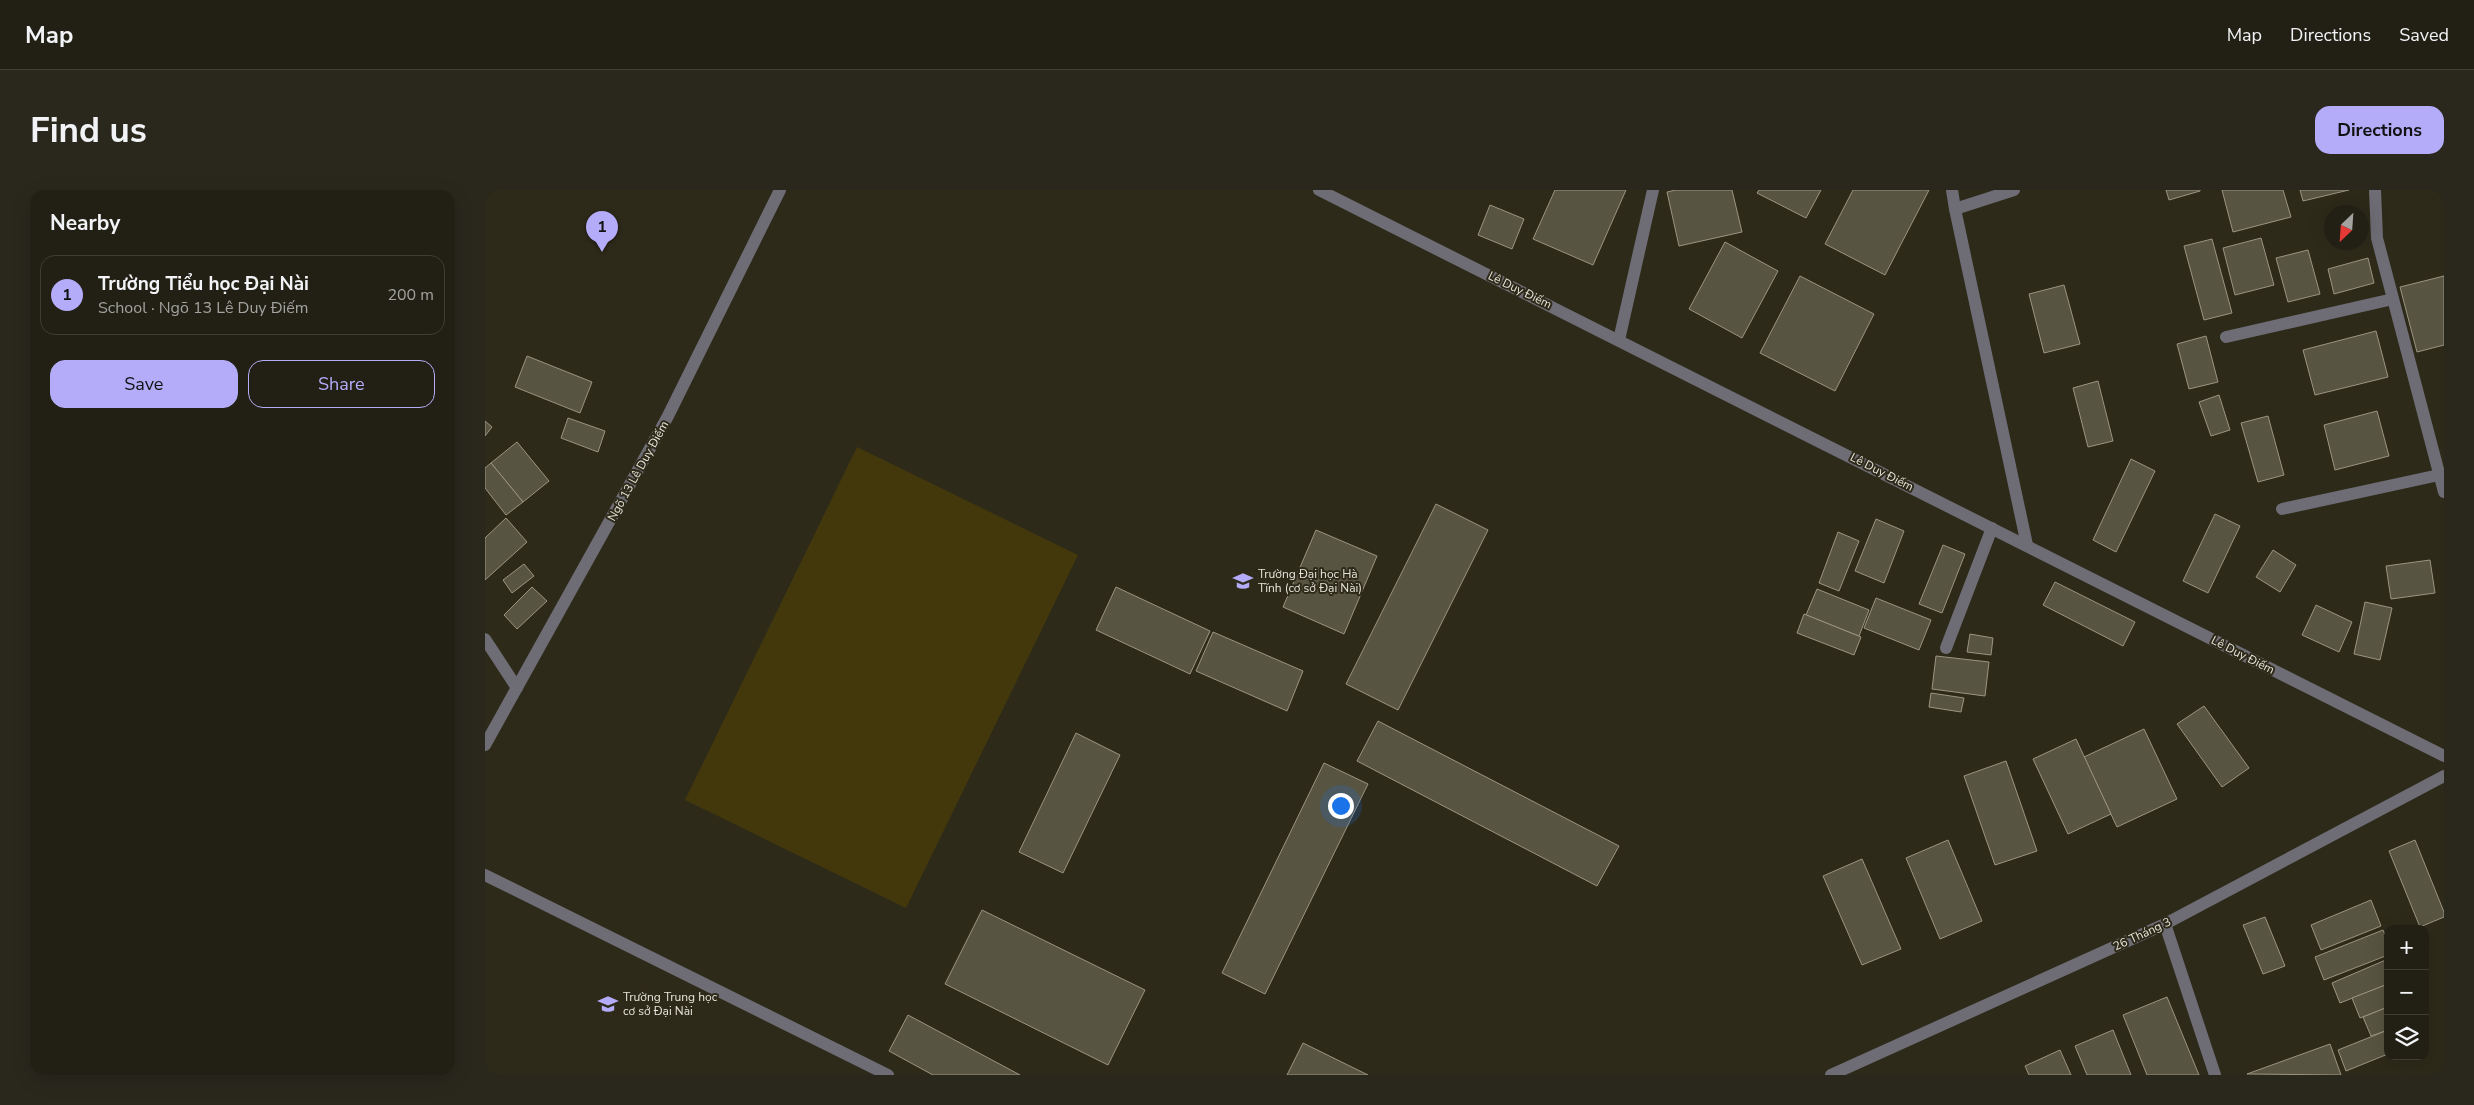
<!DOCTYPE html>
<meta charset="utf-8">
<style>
:root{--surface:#222014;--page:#2a281d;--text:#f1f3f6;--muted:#a2a3a0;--line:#3f3e34;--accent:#b4acf9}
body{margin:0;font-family:"Nunito Sans",sans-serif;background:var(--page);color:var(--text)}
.controls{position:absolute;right:15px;bottom:15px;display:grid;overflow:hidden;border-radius:10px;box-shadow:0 5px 20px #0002}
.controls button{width:45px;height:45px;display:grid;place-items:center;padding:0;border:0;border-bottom:1px solid var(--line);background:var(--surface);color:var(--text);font:25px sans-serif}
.compass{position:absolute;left:1839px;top:15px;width:45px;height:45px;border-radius:50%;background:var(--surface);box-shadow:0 5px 20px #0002;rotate:205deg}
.you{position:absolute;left:855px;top:615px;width:18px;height:18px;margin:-12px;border:4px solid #fff;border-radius:50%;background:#1a73e8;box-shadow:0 0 0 8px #1a73e833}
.badge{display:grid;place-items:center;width:32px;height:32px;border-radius:50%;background:var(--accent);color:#111;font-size:16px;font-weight:700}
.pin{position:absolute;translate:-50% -41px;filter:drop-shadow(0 1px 2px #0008)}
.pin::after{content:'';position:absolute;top:26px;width:18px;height:15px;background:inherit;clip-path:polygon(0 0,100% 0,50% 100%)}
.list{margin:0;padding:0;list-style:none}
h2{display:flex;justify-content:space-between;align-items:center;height:65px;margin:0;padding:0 20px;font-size:21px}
h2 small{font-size:16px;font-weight:400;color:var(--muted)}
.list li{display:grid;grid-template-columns:32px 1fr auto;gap:15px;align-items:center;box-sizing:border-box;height:80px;margin:0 10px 10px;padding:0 10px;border:1px solid var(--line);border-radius:15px}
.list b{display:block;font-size:19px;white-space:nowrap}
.list p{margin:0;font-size:16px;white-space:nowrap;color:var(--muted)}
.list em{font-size:16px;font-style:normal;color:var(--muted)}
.actions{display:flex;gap:10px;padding:15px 20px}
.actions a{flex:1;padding:11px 0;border:1px solid var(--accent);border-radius:15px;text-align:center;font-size:18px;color:var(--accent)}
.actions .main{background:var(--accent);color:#111}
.icon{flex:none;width:28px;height:28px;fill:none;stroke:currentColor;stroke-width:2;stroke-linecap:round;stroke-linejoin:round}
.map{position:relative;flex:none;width:1959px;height:885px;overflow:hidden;border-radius:15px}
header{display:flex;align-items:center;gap:30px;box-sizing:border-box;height:70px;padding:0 25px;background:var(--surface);border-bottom:1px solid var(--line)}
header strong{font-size:24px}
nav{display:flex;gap:28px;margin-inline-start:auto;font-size:18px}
.intro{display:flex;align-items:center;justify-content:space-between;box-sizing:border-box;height:120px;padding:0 30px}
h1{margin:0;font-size:35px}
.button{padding:12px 22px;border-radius:15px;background:var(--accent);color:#111;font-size:18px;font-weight:700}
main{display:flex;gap:30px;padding:0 30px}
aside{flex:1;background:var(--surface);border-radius:15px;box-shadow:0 5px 20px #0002}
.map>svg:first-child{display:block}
</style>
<header>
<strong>Map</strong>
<nav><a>Map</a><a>Directions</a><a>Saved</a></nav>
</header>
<div class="intro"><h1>Find us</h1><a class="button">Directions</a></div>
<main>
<aside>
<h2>Nearby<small></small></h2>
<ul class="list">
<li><span class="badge">1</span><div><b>Trường Tiểu học Đại Nài</b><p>School · Ngõ 13 Lê Duy Điếm</p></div><em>200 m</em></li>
</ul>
<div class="actions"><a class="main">Save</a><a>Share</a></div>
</aside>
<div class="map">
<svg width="1959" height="885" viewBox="0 0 1959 885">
<rect width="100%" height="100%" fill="#2e2a1a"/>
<path fill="#42380c" d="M372,257L593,365L421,718L200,610Z"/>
<g fill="#585442" stroke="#9a9582">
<path d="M1070,0H1141L1108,75L1048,49Z"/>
<path d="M1191,0H1247L1257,42L1194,56L1182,2Z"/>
<path d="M1274,0H1336L1321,28L1272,3Z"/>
<path d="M1368,0H1444L1400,85L1340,54Z"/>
<path d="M1681,0H1715V1L1684,10Z"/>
<path d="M1737,0H1798L1806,27L1748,42Z"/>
<path d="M1815,0H1864L1818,11Z"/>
<path d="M1005,15L1039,29L1027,59L993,45Z"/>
<path d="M1776,48L1789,95L1750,105L1738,58Z"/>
<path d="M1727,49L1747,123L1719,130L1699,56Z"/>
<path d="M1240,52L1293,81L1257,148L1204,119Z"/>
<path d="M1823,60L1835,104L1803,112L1791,68Z"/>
<path d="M1883,68L1889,93L1849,104L1843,79Z"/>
<path d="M1315,86L1389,124L1350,201L1275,163Z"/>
<path d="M1959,86V155L1932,162L1915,97Z"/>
<path d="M1579,95L1595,154L1559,163L1544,104Z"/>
<path d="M1891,141L1903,187L1830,205L1818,160Z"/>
<path d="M1721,146L1733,192L1704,199L1692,154Z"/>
<path d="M42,166L107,192L95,223L30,197Z"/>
<path d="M1613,191L1628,251L1603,257L1588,198Z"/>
<path d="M1734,205L1745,240L1726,246L1714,212Z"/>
<path d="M1892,221L1904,266L1850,280L1839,235Z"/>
<path d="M1783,226L1799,285L1773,292L1756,233Z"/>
<path d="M83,228L120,241L113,262L76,248Z"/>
<path d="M0,231L7,237L0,246Z"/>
<path d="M32,252L64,291L38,312L6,273Z"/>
<path d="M1646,269L1670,281L1631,362L1608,350Z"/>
<path d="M6,273L38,312L21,325L0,298V278Z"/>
<path d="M951,314L1003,340L913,520L861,494Z"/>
<path d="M1730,324L1755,336L1723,403L1698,391Z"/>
<path d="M21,328L42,352L0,390V348Z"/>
<path d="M1391,329L1419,341L1399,393L1370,381Z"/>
<path d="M831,340L892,366L859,444L798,417Z"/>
<path d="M1353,342L1374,351L1354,401L1334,393Z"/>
<path d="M1458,355L1480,364L1457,423L1434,414Z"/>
<path d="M1788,360L1811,375L1795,402L1771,387Z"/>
<path d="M1945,370L1950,403L1906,409L1901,376Z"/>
<path d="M39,374L49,386L27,403L18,390Z"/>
<path d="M1570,392L1650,432L1638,456L1558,415Z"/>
<path d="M47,397L62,411L32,439L19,425Z"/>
<path d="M631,397L725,441L705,484L611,440Z"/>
<path d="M1332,399L1384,420L1374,446L1321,425Z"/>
<path d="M1391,408L1446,430L1434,460L1379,438Z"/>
<path d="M1880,412L1907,418L1895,470L1869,464Z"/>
<path d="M1831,415L1867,432L1854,462L1817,445Z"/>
<path d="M1319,424L1376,447L1369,465L1312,443Z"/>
<path d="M728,442L818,481L802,521L711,481Z"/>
<path d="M1485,444L1508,448L1506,465L1482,462Z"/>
<path d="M1451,466L1504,472L1500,506L1447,499Z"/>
<path d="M1446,503L1479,508L1476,522L1444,517Z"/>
<path d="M1719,516L1764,578L1737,597L1692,534Z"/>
<path d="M893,531L1134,656L1112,696L872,571Z"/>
<path d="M1659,539L1692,609L1632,637L1599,567Z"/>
<path d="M591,543L635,565L578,683L534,662Z"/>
<path d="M1591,549L1626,624L1583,644L1548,569Z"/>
<path d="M1521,571L1552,661L1510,675L1479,586Z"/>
<path d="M839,573L883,594L780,804L737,783Z"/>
<path d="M1463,650L1497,731L1455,749L1421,668Z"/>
<path d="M1930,650L1959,722V727L1935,737L1904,661Z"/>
<path d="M1377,669L1416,759L1377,775L1338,686Z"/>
<path d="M1886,710L1896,736L1836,760L1826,735Z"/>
<path d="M497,720L660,800L623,875L460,794Z"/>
<path d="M1780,727L1800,776L1778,784L1758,735Z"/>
<path d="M1898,740L1903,752V765L1839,790L1830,767Z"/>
<path d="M1903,769V794L1855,813L1847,793Z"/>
<path d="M1903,794V817L1875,828L1867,808Z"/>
<path d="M1682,807L1714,885H1662L1638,825Z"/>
<path d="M1903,817V840L1886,846L1878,827Z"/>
<path d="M423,825L535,885H448L404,861Z"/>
<path d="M1628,840L1646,885H1602L1590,856Z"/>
<path d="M1903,840V864L1861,881L1853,860Z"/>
<path d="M818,853L883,885H802Z"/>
<path d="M1845,854L1856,885L1762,884Z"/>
<path d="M1575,860L1586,885H1544L1540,876Z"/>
</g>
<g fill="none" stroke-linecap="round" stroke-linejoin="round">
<g stroke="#6e6d75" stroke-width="12">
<path d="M834,0L1959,566"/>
<path d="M1467,0L1470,19"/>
<path d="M1529,0L1470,19L1542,355"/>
<path d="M1890,0L1892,48L1959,302"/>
<path d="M1741,147L1908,109"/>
<path d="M1134,150L1168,0"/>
<path d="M1797,319L1954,285"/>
<path d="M0,449L32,498"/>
<path d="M1461,458L1507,338"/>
<path d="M0,555L183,226L295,0"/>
<path d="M0,685L403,885"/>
<path d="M1680,734L1730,885"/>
<path d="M1346,885L1680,734L1959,586"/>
</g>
</g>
<defs>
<symbol id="university-bare" viewBox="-9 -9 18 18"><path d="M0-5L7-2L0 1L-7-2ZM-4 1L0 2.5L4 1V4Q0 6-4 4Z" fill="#b4acf9" stroke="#2e2a1a" stroke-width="2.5" paint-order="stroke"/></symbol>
<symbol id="school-bare" viewBox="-9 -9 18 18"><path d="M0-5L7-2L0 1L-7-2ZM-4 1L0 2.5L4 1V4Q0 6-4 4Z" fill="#b4acf9" stroke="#2e2a1a" stroke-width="2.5" paint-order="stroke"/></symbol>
</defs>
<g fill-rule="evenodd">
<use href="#university-bare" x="744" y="377" width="28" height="28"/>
<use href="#school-bare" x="109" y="800" width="28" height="28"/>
</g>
<g text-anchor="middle" stroke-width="4" stroke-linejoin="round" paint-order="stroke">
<g font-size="12" fill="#e6e3d9" stroke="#2e2a1a">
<text transform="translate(1035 100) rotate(26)" y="4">Lê Duy Điếm</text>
<text transform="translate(153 281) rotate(-61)" y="4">Ngõ 13 Lê Duy Điếm</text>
<text transform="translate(1397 282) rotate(27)" y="4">Lê Duy Điếm</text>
<text transform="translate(1758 465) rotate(27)" y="4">Lê Duy Điếm</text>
<text transform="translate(1657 744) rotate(-25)" y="4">26 Tháng 3</text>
</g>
<g font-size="12" fill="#e6e3d9" stroke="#2e2a1a" text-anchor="start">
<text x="773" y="388">Trường Đại học Hà<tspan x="773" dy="14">Tĩnh (cơ sở Đại Nài)</tspan></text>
<text x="138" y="811">Trường Trung học<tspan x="138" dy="14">cơ sở Đại Nài</tspan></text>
</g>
</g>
</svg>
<div class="controls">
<button>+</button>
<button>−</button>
<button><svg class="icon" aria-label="layers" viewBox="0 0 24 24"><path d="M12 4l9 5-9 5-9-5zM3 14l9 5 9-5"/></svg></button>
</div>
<svg class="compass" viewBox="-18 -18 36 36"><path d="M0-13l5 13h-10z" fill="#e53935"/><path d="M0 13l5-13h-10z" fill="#a2a3a0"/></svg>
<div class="you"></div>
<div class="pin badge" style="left:117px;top:62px">1</div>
</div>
</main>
